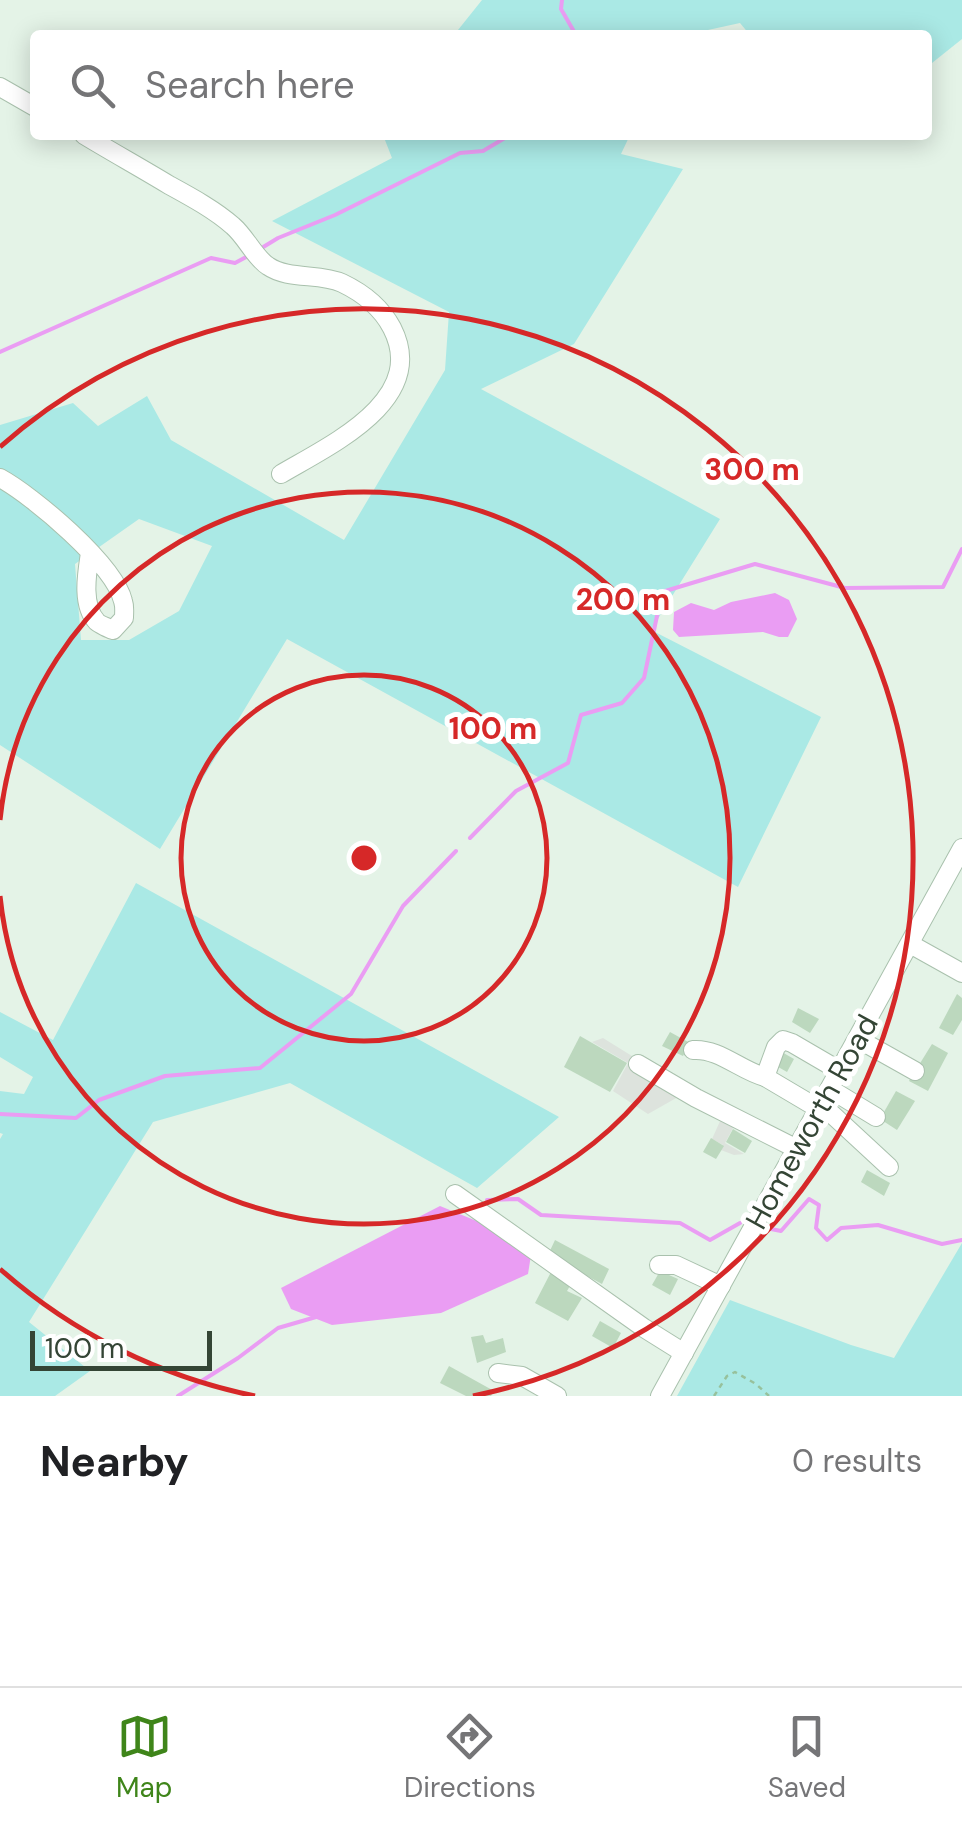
<!DOCTYPE html>
<style>
:root{--surface:#fff;--page:#f6f6f6;--text:#202124;--muted:#757577;--line:#e0e0e0;--accent:#3f851a}
body{margin:0;font-family:"DM Sans",sans-serif;background:var(--page);color:var(--text)}
.scale{position:absolute;left:30px;bottom:25px;width:182px;box-sizing:border-box;padding-left:10px;border:5px solid #344535;border-top:0;font-size:28px;line-height:35px;white-space:nowrap;color:#344535;-webkit-text-stroke:8px #fff;paint-order:stroke}
.list{margin:0;padding:0;list-style:none}
h2{display:flex;justify-content:space-between;align-items:center;height:130px;margin:0;padding:0 40px;font-size:42px}
h2 small{font-size:32px;font-weight:400;color:var(--muted)}
.icon{flex:none;width:55px;height:55px;fill:none;stroke:currentColor;stroke-width:2;stroke-linecap:round;stroke-linejoin:round}
.map{position:relative;flex:none;width:962px;height:1396px;overflow:hidden}
.search{position:absolute;background:var(--surface);box-shadow:0 5px 25px #0003;left:30px;right:30px;top:30px;height:110px;display:flex;align-items:center;gap:25px;box-sizing:border-box;padding:0 35px;border-radius:10px;color:var(--muted);font-size:38px}
.sheet{height:290px;background:var(--surface)}
nav{display:flex;justify-content:space-around;align-items:center;box-sizing:border-box;height:140px;border-top:2px solid var(--line);background:var(--surface);font-size:28px;color:var(--muted)}
nav a{display:grid;justify-items:center;gap:5px}
nav .on{color:var(--accent)}
.map>svg:first-child{display:block}
</style>
<div class="map">
<svg width="962" height="1396" viewBox="0 0 962 1396">
<rect width="100%" height="100%" fill="#e4f3e7"/>
<g fill="#aae9e5" fill-rule="evenodd">
<path d="M482,0H962V39L927,67V35H750L740,23L685,35H454Z"/>
<path d="M383,135H630L621,154L683,169L574,344L481,389L720,519L651,630L821,717L738,887L287,639L160,849L0,745V425L73,403L98,426L147,396L171,440L344,540L445,370L449,312L272,221L392,158ZM139,519L212,546L179,611L129,640H81L75,564Z"/>
<path d="M136,883L559,1117L477,1188L290,1083L153,1122L29,1322L90,1371L55,1396H0V1139L3,1134L0,1133V1091L24,1094L33,1077L0,1057V1012L53,1040Z"/>
<path d="M962,1243V1396H677L730,1300L851,1345L894,1358Z"/>
</g>
<path fill="#dde3dd" d="M603,1038L640,1061L784,1137L797,1135L784,1157L780,1149L741,1127L733,1128L725,1143L744,1154L734,1155L721,1150L723,1145L712,1139L721,1119L678,1097L648,1114L613,1091L628,1063L592,1042Z"/>
<g fill="#ea9df3">
<path d="M775,593L789,600L797,619L788,637H779L763,632L679,637L673,630L674,612L691,603L714,610L731,602Z"/>
<path d="M440,1206L484,1224L531,1255L528,1274L441,1313L332,1325L291,1309L281,1288Z"/>
</g>
<g fill="none" stroke-linecap="round" stroke-linejoin="round">
<g stroke="#ea9df3" stroke-width="4">
<path d="M562,0L561,9L576,35"/>
<path d="M260,249L278,238L335,215L460,153L483,151L510,135L547,138L549,135"/>
<path d="M0,352L211,258L235,263L248,256"/>
<path d="M470,838L516,791L568,763L581,715L622,703L644,678L662,592L755,564L845,588L943,587L962,549"/>
<path d="M0,1114L76,1118L99,1100L165,1076L260,1068L351,994L403,906L456,851"/>
<path d="M487,1200L518,1199L541,1215L680,1223L710,1240L740,1223"/>
<path d="M766,1228L781,1231L809,1199L819,1205L816,1228L827,1240L841,1228L878,1225L942,1244L962,1240"/>
<path d="M178,1396L238,1358L278,1328L316,1317"/>
</g>
</g>
<g fill="#bcd8be">
<path d="M957,994L962,998V1020L953,1035L939,1028Z"/>
<path d="M798,1008L819,1019L810,1033L792,1022Z"/>
<path d="M670,1032L690,1043L683,1056L662,1046Z"/>
<path d="M580,1036L627,1063L610,1092L564,1067Z"/>
<path d="M932,1044L948,1053L928,1091L909,1081Z"/>
<path d="M780,1051L794,1059L787,1072L773,1064Z"/>
<path d="M896,1091L915,1101L897,1130L880,1119Z"/>
<path d="M733,1129L752,1141L745,1153L726,1142Z"/>
<path d="M711,1138L724,1146L716,1159L703,1152Z"/>
<path d="M867,1170L890,1183L884,1196L861,1182Z"/>
<path d="M555,1240L609,1269L602,1284L548,1255Z"/>
<path d="M660,1271L678,1279L670,1295L652,1285Z"/>
<path d="M551,1272L571,1284L567,1291L582,1298L568,1321L535,1303Z"/>
<path d="M600,1321L621,1333L613,1348L592,1336Z"/>
<path d="M483,1335L486,1343L503,1338L506,1352L477,1363L471,1337Z"/>
<path d="M449,1366L494,1391L491,1396H466L440,1383Z"/>
</g>
<g fill="none" stroke-linecap="round" stroke-linejoin="round">
<defs>
<g id="minor">
<path d="M0,87L35,107"/>
<path d="M84,135C112,152 141,168 169,185C191,197 215,210 233,226C246,237 255,258 268,266C288,280 320,273 342,283C363,293 381,307 392,328C429,400 330,445 281,474"/>
<path d="M0,478C33,496 114,564 123,601C125,607 124,612 124,618L113,630C110,629 99,624 97,622C81,605 87,573 90,553"/>
<path d="M910,944L962,973"/>
<path d="M858,1039L915,1071"/>
<path d="M693,1050C719,1048 741,1071 765,1077"/>
<path d="M638,1064L696,1098L797,1149"/>
<path d="M830,1089L876,1117"/>
<path d="M822,1105L889,1167"/>
<path d="M819,1109L765,1077L776,1047L783,1040L792,1043L840,1071"/>
<path d="M455,1194L644,1328L684,1353"/>
<path d="M659,1265H676L721,1286"/>
<path d="M498,1373L522,1376L557,1396"/>
<path d="M660,1396L962,848"/>
</g>
</defs>
<use href="#minor" stroke="#a9c1ad" stroke-width="20"/>
<path stroke="#97c19c" stroke-width="2.5" stroke-dasharray="5 5" stroke-linecap="butt" d="M714,1396L727,1376L735,1372L756,1384L769,1396"/>
<use href="#minor" stroke="#fff" stroke-width="18"/>
</g>
<g fill="none" stroke="#d62828" stroke-width="5">
<circle cx="364" cy="858" r="183"/>
<path d="M0 820A366 366 0 1 1 0 896"/>
<path d="M255 1396A549 549 0 0 1 0 1269M0 447A549 549 0 1 1 473 1396"/>
</g>
<g text-anchor="middle" stroke-width="10" stroke-linejoin="round" paint-order="stroke">
<g font-size="30" fill="#344535" stroke="#fff">
<text transform="translate(812 1122) rotate(-61)" y="10">Homeworth Road</text>
</g>
</g>
<circle cx="364" cy="858" r="15" fill="#d62828" stroke="#fff" stroke-width="5"/>
<g font-size="30" text-anchor="middle" font-weight="bold" fill="#d62828" stroke="#fff" stroke-width="10" stroke-linejoin="round" paint-order="stroke">
<text x="752" y="480">300 m</text>
<text x="623" y="610">200 m</text>
<text x="493" y="739">100 m</text>
</g>
</svg>
<div class="scale">100 m</div>
<div class="search"><svg class="icon" aria-label="search" viewBox="0 0 24 24"><circle cx="10" cy="10" r="6"/><path d="M15 15l6 6"/></svg>Search here</div>
</div>
<section class="sheet">
<h2>Nearby<small>0 results</small></h2>
<ul class="list">
</ul>
</section>
<nav>
<a class="on"><svg class="icon" aria-label="map" viewBox="0 0 24 24"><path d="M3 6l6-2 6 2 6-2v14l-6 2-6-2-6 2zM9 4v14M15 6v14"/></svg>Map</a>
<a><svg class="icon" aria-label="directions" viewBox="0 0 24 24"><path d="M12 3l9 9-9 9-9-9zM9 14v-3h6M13 9l2 2-2 2"/></svg>Directions</a>
<a><svg class="icon" aria-label="saved" viewBox="0 0 24 24"><path d="M7 4h10v16l-5-4-5 4z"/></svg>Saved</a>
</nav>
